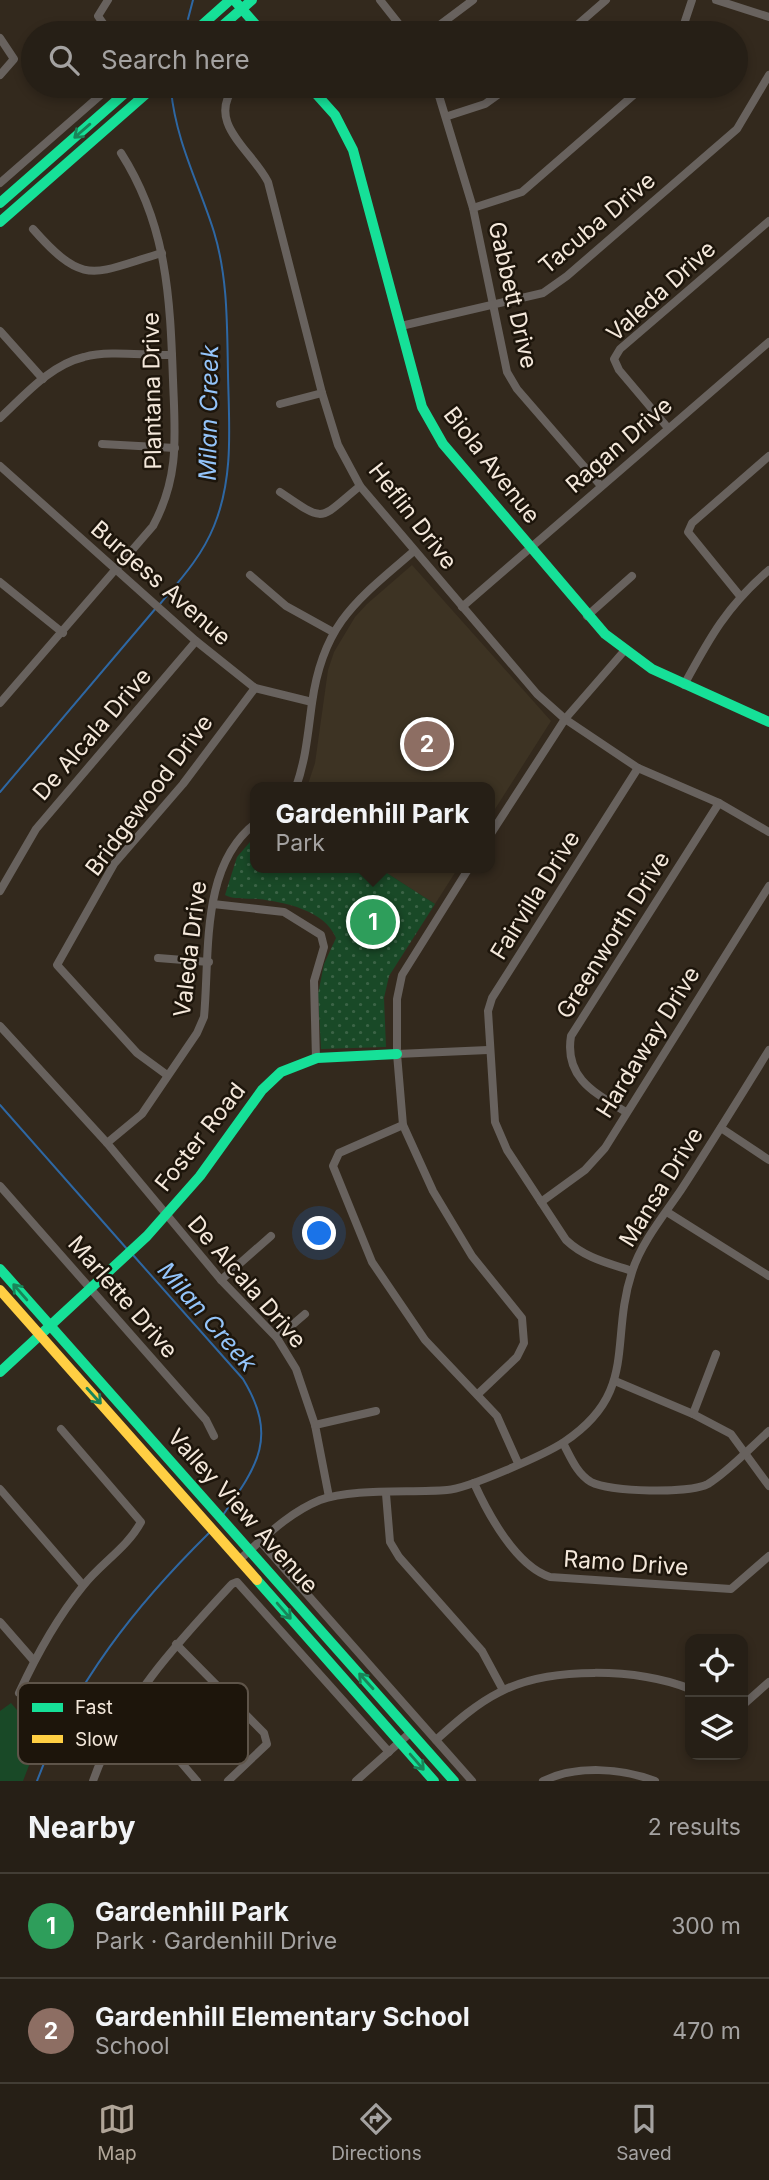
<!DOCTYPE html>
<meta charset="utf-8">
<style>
:root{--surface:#261f16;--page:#322c23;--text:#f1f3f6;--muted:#a4a2a1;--line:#423d35;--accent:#b0a598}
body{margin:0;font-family:Inter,sans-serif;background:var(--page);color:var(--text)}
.controls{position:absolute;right:21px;bottom:21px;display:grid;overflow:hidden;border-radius:14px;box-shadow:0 4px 10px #0003}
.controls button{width:63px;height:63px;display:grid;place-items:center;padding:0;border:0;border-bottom:2px solid var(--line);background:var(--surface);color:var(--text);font:35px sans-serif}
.you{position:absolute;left:320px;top:1234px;width:24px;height:24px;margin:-18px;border:5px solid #fff;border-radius:50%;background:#1a73e8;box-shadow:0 0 0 10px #1a73e833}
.badge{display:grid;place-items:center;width:46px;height:46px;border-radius:50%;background:var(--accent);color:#fff;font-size:23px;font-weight:700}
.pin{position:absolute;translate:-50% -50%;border:4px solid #fff;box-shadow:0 2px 7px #0006}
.popup{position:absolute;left:250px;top:782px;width:245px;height:91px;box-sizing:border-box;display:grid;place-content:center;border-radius:14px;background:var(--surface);filter:drop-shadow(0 2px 5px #0005);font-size:23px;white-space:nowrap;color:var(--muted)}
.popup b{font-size:26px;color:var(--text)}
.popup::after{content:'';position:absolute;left:50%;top:100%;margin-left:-14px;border:14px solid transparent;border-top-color:var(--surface)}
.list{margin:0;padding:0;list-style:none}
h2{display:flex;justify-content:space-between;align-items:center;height:91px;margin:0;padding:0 28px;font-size:30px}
h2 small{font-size:23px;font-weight:400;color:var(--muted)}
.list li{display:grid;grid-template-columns:46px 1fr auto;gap:21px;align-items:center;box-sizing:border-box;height:105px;padding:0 28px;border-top:2px solid var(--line)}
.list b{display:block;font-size:26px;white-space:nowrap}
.list p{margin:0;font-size:23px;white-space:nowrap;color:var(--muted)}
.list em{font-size:23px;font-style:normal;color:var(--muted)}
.icon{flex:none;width:38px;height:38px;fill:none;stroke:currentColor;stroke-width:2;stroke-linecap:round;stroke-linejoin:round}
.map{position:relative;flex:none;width:769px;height:1781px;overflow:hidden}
.search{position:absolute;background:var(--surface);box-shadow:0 4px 10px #0003;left:21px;right:21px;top:21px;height:77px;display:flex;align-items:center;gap:18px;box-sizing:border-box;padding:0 24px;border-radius:38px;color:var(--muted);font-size:26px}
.sheet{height:301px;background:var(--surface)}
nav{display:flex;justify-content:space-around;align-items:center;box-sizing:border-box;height:98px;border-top:2px solid var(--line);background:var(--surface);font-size:19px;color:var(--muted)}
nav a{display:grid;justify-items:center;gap:4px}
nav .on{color:var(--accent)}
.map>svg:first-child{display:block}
</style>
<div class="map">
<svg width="769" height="1781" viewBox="0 0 769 1781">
<defs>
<pattern id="park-dots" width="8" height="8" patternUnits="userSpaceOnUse" patternTransform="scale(1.75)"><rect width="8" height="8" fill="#194927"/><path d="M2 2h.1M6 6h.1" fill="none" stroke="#3b6346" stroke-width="1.8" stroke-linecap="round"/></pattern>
</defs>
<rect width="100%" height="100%" fill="#33291d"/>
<g fill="#3d3323">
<path d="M412,565L551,721L490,817V787H307L315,763L328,670L334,652L355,617L367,604Z"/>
<path d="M379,868H458L435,904Z"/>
</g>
<path fill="#194927" d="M11,1703L40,1737L23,1781H0V1711Z"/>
<path fill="url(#park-dots)" d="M256,835V868H379L435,904L389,976L384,998L386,1047L321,1049L318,994L324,964L336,938C325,910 284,902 258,899C247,898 234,900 225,895L237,857Z"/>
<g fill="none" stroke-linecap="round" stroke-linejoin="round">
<g stroke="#2e67a3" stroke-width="2">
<path d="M188,19L193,0"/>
<path d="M160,604C181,579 202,556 214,526C234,477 229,426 228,374C227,326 228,278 214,232C199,184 176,142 171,90"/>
<path d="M0,792L156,608"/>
<path d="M0,1105L127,1249"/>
<path d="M133,1255L243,1379C278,1437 258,1465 223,1515"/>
<path d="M37,1781C73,1684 136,1605 209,1533"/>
</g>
<g stroke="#68625e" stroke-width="8">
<path d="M108,0L98,16L110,33"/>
<path d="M380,0L406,33"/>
<path d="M716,0L769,17"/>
<path d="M429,33L473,0"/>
<path d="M568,33L606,0"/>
<path d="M681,33L692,0"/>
<path d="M0,38L14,59L0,75"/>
<path d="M235,86C205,123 252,150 268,182L322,393L338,445L360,486L537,694L565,719L638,768L719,803L769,832"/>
<path d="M436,86L473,208L507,372L517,389L601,486"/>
<path d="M448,116L485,104L510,86"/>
<path d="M0,183L111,86"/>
<path d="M473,208L522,192L644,86"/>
<path d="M33,229C85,288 93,273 162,253"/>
<path d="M401,326L543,293L567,276L737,129L769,75"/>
<path d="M0,331L43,379"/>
<path d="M280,404L322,393"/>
<path d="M0,418C24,396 50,365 84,357C110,350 145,356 172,355"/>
<path d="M668,428L619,370L614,359L620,349L769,221"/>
<path d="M102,444L175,448"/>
<path d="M0,466L196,641L255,688L312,702"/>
<path d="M280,492C327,524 318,520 360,486"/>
<path d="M250,575L286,606L333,632"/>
<path d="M0,582L63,633"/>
<path d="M740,596L688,532L692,523L769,456"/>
<path d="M462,607L769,342"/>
<path d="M587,616L632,576"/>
<path d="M684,685C710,637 727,606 769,570"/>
<path d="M0,703L153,526C180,476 175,435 173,380C170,297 167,225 121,153"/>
<path d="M296,787C306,759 308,732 312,703C323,623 357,600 414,551"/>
<path d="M490,835L565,719L625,650"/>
<path d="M469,868L402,975L397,999V1054L403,1125L433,1191L472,1256L522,1318L524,1343L517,1357L478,1394"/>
<path d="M0,891L36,829L196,641"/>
<path d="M213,904L284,912L321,935L324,947L314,981L316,1059"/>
<path d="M158,958L209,962"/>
<path d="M0,1026L107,1143L221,1280L277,1338L296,1369L315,1425L329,1497"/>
<path d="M397,1054L488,1050"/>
<path d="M167,1075L137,1053L57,965L114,864L183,784L255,688"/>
<path d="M626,1112C595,1093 564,1078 571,1036L719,803"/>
<path d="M403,1125L339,1153L333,1166L372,1262L425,1340L497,1416L518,1463"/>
<path d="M721,1128L769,1160"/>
<path d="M107,1143L142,1114L197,1033L204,1017C210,953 200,865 256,823"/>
<path d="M0,1186L206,1420L214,1436"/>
<path d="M541,1202L585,1170L605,1148L769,886"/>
<path d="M667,1212L769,1276"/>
<path d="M632,1271C608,1263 585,1258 566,1240L507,1150L495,1122L488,1011L492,998L638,768"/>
<path d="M221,1280L271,1236"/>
<path d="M277,1338L305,1314"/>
<path d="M615,1381L693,1414L731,1434L769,1486"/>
<path d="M693,1414L716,1354"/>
<path d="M315,1425L376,1411"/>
<path d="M563,1443C570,1456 577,1474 591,1482C610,1492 689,1494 708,1484C729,1471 750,1448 769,1431"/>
<path d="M474,1483C488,1514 516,1566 550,1577L731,1589L769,1556"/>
<path d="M0,1489L83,1585"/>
<path d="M386,1494L390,1542L399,1557L482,1651L503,1690"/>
<path d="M260,1541L472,1781"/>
<path d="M239,1560C264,1538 288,1513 320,1500C351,1488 411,1493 447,1490C467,1489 546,1454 564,1442C639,1392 609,1342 632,1272C641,1243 664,1215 681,1190C711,1144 740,1097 769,1050"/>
<path d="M0,1622L34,1661"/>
<path d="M176,1644L264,1733L267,1744L228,1781"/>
<path d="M19,1693C36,1656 57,1618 83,1586C101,1563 127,1548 141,1522L61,1429"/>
<path d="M743,1705L769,1682"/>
<path d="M121,1725L173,1753L197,1781"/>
<path d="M436,1740C456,1722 476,1704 500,1692C548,1666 641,1668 690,1689"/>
<path d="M93,1781C120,1704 178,1642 232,1584L237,1582L389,1752"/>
<path d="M356,1781L411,1732"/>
<path d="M543,1781C576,1765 622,1768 655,1781"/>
</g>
<g stroke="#16e098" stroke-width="10">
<path d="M234,0L263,33"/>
<path d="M193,33L230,0"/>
<path d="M214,33L252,0"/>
<path d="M309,86L335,115L353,150L422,407L443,444L605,634L652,669L769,722"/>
<path d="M0,203L133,86"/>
<path d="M0,222L155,86"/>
<path d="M0,1269L454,1781"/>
<path d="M0,1372L147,1236L200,1176L262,1090L281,1072L317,1058L397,1054"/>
<path d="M257,1580L434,1781"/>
</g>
<path stroke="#ffcf43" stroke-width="10" d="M0,1290L257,1580"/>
</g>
<defs><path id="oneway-shaft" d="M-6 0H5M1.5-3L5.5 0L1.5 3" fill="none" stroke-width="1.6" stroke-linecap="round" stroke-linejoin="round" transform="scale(1.75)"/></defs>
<g stroke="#198559">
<use href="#oneway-shaft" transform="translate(82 131) rotate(139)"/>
<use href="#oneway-shaft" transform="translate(20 1292) rotate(-131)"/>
<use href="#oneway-shaft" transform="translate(94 1396) rotate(48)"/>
<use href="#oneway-shaft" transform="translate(284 1611) rotate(49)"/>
<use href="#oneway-shaft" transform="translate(366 1681) rotate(-132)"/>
<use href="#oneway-shaft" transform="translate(417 1762) rotate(49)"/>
</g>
<g text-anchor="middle" stroke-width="5" stroke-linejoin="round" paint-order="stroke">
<g font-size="23" fill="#f4e8db" stroke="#1d150b">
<text transform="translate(597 223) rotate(-40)" y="8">Tacuba Drive</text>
<text transform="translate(661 291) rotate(-42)" y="8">Valeda Drive</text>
<text transform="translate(513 295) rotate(77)" y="8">Gabbett Drive</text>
<text transform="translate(152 391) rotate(-91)" y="8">Plantana Drive</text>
<text transform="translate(619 445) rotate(-41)" y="8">Ragan Drive</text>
<text transform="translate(492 465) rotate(52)" y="8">Biola Avenue</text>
<text transform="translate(413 516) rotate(52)" y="8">Heflin Drive</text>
<text transform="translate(161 583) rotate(41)" y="8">Burgess Avenue</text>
<text transform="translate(92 734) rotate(-49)" y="8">De Alcala Drive</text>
<text transform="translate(149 795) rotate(-53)" y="8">Bridgewood Drive</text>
<text transform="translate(535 895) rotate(-58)" y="8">Fairvilla Drive</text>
<text transform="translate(613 935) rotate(-58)" y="8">Greenworth Drive</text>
<text transform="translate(190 949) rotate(-83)" y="8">Valeda Drive</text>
<text transform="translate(648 1042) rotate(-58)" y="8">Hardaway Drive</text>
<text transform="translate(200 1137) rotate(-52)" y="8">Foster Road</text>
<text transform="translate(661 1187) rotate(-58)" y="8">Mansa Drive</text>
<text transform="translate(247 1282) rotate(49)" y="8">De Alcala Drive</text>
<text transform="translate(123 1297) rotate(49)" y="8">Marlette Drive</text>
<text transform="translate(243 1511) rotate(48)" y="8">Valley View Avenue</text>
<text transform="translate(626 1563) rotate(4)" y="8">Ramo Drive</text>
</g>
<g font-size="24" font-style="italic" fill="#94c4fa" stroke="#1d150b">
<text transform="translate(209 413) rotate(-89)" y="8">Milan Creek</text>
<text transform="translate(207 1317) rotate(49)" y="8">Milan Creek</text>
</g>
</g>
<rect x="18" y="1683" width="230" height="81" rx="10" fill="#1d150b" stroke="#5e5449" stroke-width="2"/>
<rect x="32" y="1703" width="31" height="9" fill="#16e098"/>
<rect x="32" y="1735" width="31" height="8" fill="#ffcf43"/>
<g font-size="19" fill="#f4e8db">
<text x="75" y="1714">Fast</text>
<text x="75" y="1746">Slow</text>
</g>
</svg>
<div class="controls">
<button><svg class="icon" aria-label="locate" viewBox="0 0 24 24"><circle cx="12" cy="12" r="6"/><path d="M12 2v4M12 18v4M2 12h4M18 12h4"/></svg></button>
<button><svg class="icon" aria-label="layers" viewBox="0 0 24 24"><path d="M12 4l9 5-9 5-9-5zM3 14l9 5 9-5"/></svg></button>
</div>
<div class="you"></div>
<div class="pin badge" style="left:373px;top:922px;background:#2e9e5b">1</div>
<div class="popup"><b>Gardenhill Park</b>Park</div>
<div class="pin badge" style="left:427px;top:744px;background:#8d6e63">2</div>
<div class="search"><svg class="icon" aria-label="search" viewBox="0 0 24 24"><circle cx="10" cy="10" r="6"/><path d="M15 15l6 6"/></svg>Search here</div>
</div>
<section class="sheet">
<h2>Nearby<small>2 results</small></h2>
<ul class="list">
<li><span class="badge" style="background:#2e9e5b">1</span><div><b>Gardenhill Park</b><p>Park · Gardenhill Drive</p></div><em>300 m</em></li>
<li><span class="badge" style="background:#8d6e63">2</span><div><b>Gardenhill Elementary School</b><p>School</p></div><em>470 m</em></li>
</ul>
</section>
<nav>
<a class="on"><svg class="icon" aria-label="map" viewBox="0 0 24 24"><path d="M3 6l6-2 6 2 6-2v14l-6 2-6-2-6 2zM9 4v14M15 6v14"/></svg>Map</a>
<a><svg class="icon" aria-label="directions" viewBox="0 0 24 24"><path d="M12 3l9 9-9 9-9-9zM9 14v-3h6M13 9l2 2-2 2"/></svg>Directions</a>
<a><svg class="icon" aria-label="saved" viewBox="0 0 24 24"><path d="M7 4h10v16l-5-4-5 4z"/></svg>Saved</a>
</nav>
